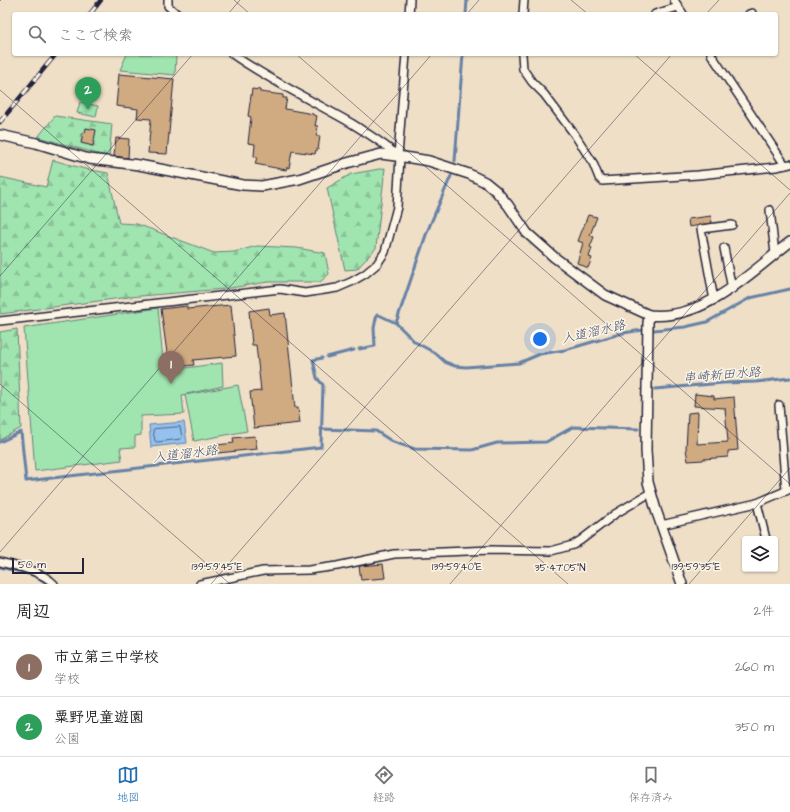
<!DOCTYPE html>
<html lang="ja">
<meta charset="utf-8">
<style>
:root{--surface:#fff;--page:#f2f2f2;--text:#202124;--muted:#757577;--line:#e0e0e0;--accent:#1f6fb2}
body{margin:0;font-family:"Architects Daughter","Klee One",sans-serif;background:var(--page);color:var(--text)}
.controls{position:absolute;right:12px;bottom:12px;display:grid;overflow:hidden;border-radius:4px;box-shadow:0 1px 3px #0004}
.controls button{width:36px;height:36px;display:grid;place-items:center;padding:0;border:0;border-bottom:1px solid var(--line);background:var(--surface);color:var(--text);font:20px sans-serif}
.scale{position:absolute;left:12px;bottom:10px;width:72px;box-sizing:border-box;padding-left:4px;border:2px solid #22223b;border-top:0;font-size:11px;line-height:14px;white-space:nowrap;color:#22223b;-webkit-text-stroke:3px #fcf5e5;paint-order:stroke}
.you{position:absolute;left:540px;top:339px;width:14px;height:14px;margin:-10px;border:3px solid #fff;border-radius:50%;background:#1a73e8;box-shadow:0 0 0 6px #1a73e833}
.badge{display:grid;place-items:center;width:26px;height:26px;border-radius:50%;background:var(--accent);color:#fff;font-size:13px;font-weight:700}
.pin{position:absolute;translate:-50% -33px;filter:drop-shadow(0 1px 2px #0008)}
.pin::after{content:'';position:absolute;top:21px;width:14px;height:12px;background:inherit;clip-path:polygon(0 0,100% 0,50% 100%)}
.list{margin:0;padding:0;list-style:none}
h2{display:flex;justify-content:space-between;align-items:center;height:52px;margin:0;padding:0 16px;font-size:17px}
h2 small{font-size:13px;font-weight:400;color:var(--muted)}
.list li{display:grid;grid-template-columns:26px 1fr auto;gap:12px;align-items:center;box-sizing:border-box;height:60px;padding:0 16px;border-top:1px solid var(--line)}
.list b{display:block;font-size:15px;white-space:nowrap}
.list p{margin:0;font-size:13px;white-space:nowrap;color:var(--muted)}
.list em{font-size:13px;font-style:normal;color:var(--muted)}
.icon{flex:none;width:22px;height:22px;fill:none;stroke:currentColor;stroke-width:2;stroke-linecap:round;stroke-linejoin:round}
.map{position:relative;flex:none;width:790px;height:584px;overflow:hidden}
.search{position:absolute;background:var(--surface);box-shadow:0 1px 3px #0004;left:12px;right:12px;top:12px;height:44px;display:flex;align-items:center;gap:10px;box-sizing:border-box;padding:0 14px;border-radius:4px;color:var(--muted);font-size:15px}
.sheet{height:172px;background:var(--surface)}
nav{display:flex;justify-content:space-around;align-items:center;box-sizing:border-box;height:56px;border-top:1px solid var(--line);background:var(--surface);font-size:11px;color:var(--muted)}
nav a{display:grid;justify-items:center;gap:2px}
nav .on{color:var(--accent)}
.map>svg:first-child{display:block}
</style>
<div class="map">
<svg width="790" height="584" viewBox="0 0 790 584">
<defs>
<pattern id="forest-firs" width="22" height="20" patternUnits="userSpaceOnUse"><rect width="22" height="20" fill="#a0e4b0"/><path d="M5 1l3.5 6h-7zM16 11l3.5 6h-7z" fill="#8ac398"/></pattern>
<pattern id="park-crowns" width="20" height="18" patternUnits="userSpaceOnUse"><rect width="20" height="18" fill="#a0e4b0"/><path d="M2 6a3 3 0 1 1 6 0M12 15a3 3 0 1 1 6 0" fill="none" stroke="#8ac398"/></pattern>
</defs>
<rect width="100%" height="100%" fill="#efdfc7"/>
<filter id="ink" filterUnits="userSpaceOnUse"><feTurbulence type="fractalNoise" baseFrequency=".025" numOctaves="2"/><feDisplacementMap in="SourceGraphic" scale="8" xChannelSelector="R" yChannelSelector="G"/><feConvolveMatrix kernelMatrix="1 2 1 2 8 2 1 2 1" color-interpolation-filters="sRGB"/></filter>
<g filter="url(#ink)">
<g fill="#a0e4b0" stroke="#618376">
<path d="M127,54H176L175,75L120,70Z"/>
<path d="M158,308L164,371L222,363L223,386L182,395L184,414L141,416V435L135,436V447L120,448L122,460L35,471L24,328Z"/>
<path d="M238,385L247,431L194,441L185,395Z"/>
</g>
<g fill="url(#forest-firs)" stroke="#618376">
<path d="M55,116L112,124L109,157L38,137Z"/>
<path d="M53,160L85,169L108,173L119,223L137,224L214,253L234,252L257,246L297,248L325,253L329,274L320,282H268L224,289L129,297L0,314V177L46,187Z"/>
<path d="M385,168L376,248L357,269L345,270L327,188L351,174Z"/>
<path d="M17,329L21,428L0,440V332Z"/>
</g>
<path fill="url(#park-crowns)" stroke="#618376" d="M80,102L98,106L96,117L77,113Z"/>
<path fill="#94c1ee" stroke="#6681a6" d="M184,422L187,443L151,447L149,425Z"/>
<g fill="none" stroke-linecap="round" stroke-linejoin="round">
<path stroke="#506283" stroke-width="1" d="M180,427L182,437L181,439L157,442L155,441L153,431L154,429Z"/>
<g stroke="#6681a6" stroke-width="3">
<path d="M466,14L467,0"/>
<path d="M455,161L463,54"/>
<path d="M396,323L427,232L451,176"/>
<path d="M654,330L685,327L707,322L750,298L790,289"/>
<path d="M359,349L375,346L374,328L377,314L396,323L415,342L435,353L445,362L455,366L466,367L519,363L540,354L565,350L623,333L643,330"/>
<path d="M327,357L354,350"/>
<path d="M655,389L723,383L756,382L790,378"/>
<path d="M321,429L376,431L393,442L415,449L472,450L497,443L546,442L573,427L638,429"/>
<path d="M0,442L21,432L26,481L321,447L323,385L317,378L313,360L322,358"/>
<path d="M0,567L33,575L49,584"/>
</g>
</g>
<g fill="#d0ab82" stroke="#22223b">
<path d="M119,74L174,79L167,154L148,153L151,119L137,118L138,109L116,106Z"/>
<path d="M252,89L260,90V92L283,95V98H287L285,109L313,114V115L317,116L315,126H318L316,136H320L318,150H316L315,154L292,151L289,168L287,167L286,170L255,164L257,157L254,156L255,144L248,143L251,117L248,116Z"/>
<path d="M86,128L96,130L93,146L81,143L83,132L85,133Z"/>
<path d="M116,138L129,139L128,158L114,156Z"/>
<path d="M588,215L597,217L590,235L594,237L590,247L592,248L589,257L592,258L588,268L577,263L583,243L578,241Z"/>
<path d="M711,216L712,223L689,227L688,219Z"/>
<path d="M231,305L236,356L193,360L194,365L169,368L161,309L187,306V309Z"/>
<path d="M269,308L270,315L285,313L295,408H298L300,423L254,428L250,392L261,391L256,345H252L249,311Z"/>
<path d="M695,394L714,396V399L734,397L738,450L728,451V457L703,459V460L688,461L686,449L688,413L698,412L697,444L728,442L725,408L694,406Z"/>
<path d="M255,436L257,449L218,453L217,445L234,443L233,438Z"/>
<path d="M383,564L385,578L361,580L359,566Z"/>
</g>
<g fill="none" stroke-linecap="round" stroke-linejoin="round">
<defs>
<g id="minor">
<path d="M168,0V6L177,14"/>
<path d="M674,0L683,14"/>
<path d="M409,14L410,0"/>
<path d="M523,14L524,0"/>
<path d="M655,14L678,7"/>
<path d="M749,14L752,13"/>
<path d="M232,54C269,80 311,100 351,123C368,134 384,143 398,156"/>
<path d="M522,54L523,69L532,82L544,94L575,135L593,163L599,178L602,181L698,175L776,167L790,164"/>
<path d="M711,54L785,165"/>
<path d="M398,156L406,54"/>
<path d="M770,210L775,254"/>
<path d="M724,248L732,289"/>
<path d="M714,300L701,229L732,225"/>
<path d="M0,321L280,289L305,293L337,288L351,282L365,274L377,264L385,252L397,207L400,157"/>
<path d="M779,405L786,491"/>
<path d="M757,503L766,539"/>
<path d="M661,525L757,503L790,489"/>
<path d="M0,562C18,567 40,570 54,584"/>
<path d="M200,584L263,571L309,570L337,566L394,554L492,550L551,551L573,545L581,540L615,514L650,493"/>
</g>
<g id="tertiary">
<path d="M0,135L36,143L89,159L139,165L243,185L262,186L299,179L347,163L381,154L411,158L429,161L469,174L485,182L496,191L508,205L527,233L554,257L605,295L649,315C704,321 750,273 790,242"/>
<path d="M649,315L648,323L646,450L648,482L656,510L682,584"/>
</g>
</defs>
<use href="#minor" stroke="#22223b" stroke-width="10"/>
<use href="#tertiary" stroke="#22223b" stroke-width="12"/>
<use href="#minor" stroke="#fcf5e5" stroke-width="7"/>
<use href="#tertiary" stroke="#fcf5e5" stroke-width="9"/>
<defs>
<g id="rail">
<path d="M90,14L101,0"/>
<path d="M0,122L56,54"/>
</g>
</defs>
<use href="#rail" stroke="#22223b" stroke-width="4.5"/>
<use href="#rail" stroke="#fcf5e5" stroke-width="3" stroke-dasharray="9" stroke-linecap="butt"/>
</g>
</g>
<path fill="none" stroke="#22223b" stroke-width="1" stroke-opacity="0.45" d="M234,0L250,14M571,0L588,14M0,1L1,0M228,14L240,0M467,14L479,0M706,14L719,0M296,54L790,484M634,54L790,190M0,90L568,584M0,276L193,54M0,384L230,584M0,552L432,54M211,584L672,54M450,584L790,193M689,584L790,468"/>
<g text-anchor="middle" stroke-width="3" stroke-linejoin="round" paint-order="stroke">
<g font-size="13" font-style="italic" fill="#445271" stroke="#fcf5e5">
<text transform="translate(593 331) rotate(-13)" y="5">入道溜水路</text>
<text transform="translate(722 374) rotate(-5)" y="5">串崎新田水路</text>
<text transform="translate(185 453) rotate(-7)" y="5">入道溜水路</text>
</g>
</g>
<g font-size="10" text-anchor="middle" fill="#22223b" stroke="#fcf5e5" stroke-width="3" stroke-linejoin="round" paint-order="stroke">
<text x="217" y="570">139°59'45"E</text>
<text x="457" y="570">139°59'40"E</text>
<text x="696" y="570">139°59'35"E</text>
<text x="560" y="571">35°47'05"N</text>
</g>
</svg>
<div class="controls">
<button><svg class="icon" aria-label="layers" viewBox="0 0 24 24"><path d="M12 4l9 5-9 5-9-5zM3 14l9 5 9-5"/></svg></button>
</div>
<div class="scale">50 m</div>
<div class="you"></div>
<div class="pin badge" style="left:171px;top:384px;background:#8d6e63">1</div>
<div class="pin badge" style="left:88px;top:110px;background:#2e9e5b">2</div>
<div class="search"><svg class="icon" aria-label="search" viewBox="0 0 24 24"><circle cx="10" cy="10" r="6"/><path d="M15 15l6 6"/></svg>ここで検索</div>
</div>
<section class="sheet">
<h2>周辺<small>2件</small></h2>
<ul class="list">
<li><span class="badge" style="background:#8d6e63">1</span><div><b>市立第三中学校</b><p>学校</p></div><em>260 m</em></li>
<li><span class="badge" style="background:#2e9e5b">2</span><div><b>粟野児童遊園</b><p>公園</p></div><em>350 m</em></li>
</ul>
</section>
<nav>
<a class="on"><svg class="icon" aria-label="map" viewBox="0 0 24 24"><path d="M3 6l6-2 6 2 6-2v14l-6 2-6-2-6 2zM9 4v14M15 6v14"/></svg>地図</a>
<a><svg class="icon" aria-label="directions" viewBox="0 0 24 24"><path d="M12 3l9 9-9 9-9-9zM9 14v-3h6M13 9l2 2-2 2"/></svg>経路</a>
<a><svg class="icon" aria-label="saved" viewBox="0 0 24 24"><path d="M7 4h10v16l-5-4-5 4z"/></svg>保存済み</a>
</nav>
